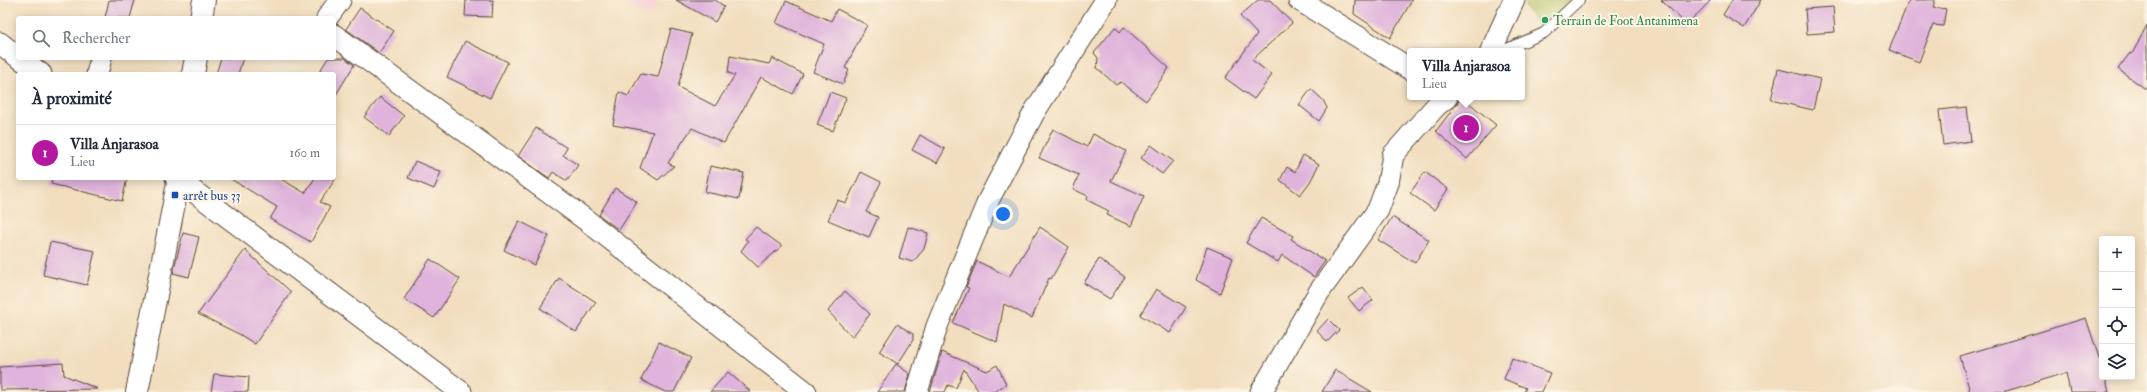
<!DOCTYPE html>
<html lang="fr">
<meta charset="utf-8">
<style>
:root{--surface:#fff;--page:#f6f6f7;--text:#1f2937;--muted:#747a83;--line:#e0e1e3;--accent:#b5179e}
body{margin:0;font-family:"IM FELL Double Pica",serif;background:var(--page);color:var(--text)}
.controls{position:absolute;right:12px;bottom:12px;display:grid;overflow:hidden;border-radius:4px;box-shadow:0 2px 10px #0003}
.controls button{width:36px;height:36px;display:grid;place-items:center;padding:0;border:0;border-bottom:1px solid var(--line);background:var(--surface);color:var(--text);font:20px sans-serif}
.you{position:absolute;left:1003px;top:214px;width:14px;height:14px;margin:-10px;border:3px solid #fff;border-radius:50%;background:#1a73e8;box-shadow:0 0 0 6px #1a73e833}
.badge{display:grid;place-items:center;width:26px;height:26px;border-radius:50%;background:var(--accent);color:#fff;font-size:13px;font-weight:700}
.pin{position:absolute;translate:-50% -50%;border:2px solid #fff;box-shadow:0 1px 4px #0006}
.popup{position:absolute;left:1407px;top:48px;width:118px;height:52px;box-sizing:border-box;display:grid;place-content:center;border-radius:4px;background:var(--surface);filter:drop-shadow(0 1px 3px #0005);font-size:13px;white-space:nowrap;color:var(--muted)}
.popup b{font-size:15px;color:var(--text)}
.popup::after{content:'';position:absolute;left:50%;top:100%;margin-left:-8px;border:8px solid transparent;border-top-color:var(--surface)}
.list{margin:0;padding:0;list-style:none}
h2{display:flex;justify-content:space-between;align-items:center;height:52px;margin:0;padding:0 16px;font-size:17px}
h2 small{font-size:13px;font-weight:400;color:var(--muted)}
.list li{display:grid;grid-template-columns:26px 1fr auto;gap:12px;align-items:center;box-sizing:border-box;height:56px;padding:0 16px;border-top:1px solid var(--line)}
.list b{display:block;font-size:15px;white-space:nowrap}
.list p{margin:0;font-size:13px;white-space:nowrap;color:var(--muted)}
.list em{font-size:13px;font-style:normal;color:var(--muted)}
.icon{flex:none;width:22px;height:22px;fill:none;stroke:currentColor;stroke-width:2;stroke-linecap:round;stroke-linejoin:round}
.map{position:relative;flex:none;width:2147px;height:392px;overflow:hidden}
.search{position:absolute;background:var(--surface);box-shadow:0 2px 10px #0003;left:16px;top:16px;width:320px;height:44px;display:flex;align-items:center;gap:10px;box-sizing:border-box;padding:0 14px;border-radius:4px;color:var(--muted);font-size:15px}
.panel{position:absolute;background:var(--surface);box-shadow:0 2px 10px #0003;left:16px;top:72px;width:320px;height:108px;border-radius:4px}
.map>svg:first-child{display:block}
</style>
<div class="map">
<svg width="2147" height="392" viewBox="0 0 2147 392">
<rect width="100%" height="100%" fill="#fcf5e5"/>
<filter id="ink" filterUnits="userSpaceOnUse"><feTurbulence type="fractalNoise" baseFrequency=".025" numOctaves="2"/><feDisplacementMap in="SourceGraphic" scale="8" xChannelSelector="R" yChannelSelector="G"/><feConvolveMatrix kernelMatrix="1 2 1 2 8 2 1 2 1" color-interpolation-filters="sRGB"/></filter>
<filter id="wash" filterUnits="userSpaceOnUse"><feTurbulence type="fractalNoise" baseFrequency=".012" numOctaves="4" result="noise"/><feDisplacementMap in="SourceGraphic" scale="16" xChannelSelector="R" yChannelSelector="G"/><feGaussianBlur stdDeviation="0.9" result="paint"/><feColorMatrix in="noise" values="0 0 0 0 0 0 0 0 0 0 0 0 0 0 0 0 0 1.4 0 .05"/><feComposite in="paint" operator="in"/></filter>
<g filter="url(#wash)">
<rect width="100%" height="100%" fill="#f2debf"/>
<path fill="#f6cfd8" d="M618,0H658L651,17Z"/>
<path fill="#b2be60" stroke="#76743f" d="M1525,0H1575L1544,33L1525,7Z"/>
<g id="blocks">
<g fill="#dfb3dc">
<path d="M109,0H135L130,18H105Z"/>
<path d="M466,0H493L492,17L465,16Z"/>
<path d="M676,0H715L724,6L715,22Z"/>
<path d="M1258,0H1270L1292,23L1252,60L1272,75L1254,99L1225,78L1257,34L1240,16Z"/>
<path d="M1355,0H1412L1390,38L1354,14Z"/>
<path d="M1661,0H1711L1687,25Z"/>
<path d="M1732,0H1761L1744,28L1723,15Z"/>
<path d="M1909,0H1935L1933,7L1946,9L1943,26L1933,25L1919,62L1889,50Z"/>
<path d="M786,1L831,21L837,9L867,25L845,68L849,70L843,84L813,72L824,44L776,23Z"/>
<path d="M1833,7L1835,32L1807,34L1805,9Z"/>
<path d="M360,8L394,31L379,53L346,29Z"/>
<path d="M2147,25V90L2118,69L2130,53L2132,54Z"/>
<path d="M1115,27L1120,32L1124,27L1169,68L1146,101L1121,82L1116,85L1097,68L1098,58L1094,53Z"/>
<path d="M671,29L692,34L678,87L715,106L735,75L728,73L730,56L769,64L772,58L803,74L793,94L761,77L724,143L692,128L668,163L674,166L658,180L640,168L653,132L613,125L619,92L628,96L641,74L658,77Z"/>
<path d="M465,41L508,62L490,98L447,77Z"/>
<path d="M221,58H243L238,74H216Z"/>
<path d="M328,58H345L354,65L334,98V74H318Z"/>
<path d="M1778,69L1820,79L1813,110L1771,100Z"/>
<path d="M1311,89L1323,100L1327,108L1319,121L1299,105Z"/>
<path d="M830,92L846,98L833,131L817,125Z"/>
<path d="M380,97L404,116L389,136L364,117Z"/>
<path d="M1462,97L1496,125L1467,159L1436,131Z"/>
<path d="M1967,107L1971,141L1943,145L1939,110Z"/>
<path d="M536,128L567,148L563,155L578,165L567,181L553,172L549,178L518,156Z"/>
<path d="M1053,129L1087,147L1093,134L1126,151L1111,181L1144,196L1131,226L1107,215L1109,211L1087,200L1088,196L1073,189L1079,175L1039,158Z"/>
<path d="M920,135L945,149L937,163L912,150Z"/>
<path d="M1151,145L1173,161L1162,174L1141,158Z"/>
<path d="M1303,155L1319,164L1310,182L1300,195L1280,180L1287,167L1295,172Z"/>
<path d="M415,161L441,172L434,189L408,178Z"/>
<path d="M710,166L744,173L739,199L705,192Z"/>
<path d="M861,172L881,182L866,212L878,217L869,237L828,220L837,200L846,203Z"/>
<path d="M1425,172L1448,189L1434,210L1410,193Z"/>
<path d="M52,178H127L122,201L51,184Z"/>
<path d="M229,178H279L305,193L315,178H336L320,202L330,207L311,242L270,219L277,207Z"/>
<path d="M615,188L637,202L619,230L599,215Z"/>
<path d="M1392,217L1429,240L1415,263L1378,240Z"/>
<path d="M1261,218L1293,236L1291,239L1325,261L1314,277L1282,255L1278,262L1246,243Z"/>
<path d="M519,221L549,236L534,265L504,250Z"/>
<path d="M756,227L782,246L758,267L741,251L748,241L745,239Z"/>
<path d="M908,227L928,233L924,249L913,262L899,258Z"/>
<path d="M1040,227L1069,247L1051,279L1049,278L1032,318L1004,304L997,342L953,323L969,288L966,287L977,261L1009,277Z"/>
<path d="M183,233L199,237L189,277L173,273Z"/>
<path d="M50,242L95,251L87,285L43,275Z"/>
<path d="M1207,247L1233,258L1220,293L1196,280Z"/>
<path d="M245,250L291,292L255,344L239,334L198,314Z"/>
<path d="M430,259L460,279L434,318L404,299Z"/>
<path d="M1099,259L1125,277L1110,299L1084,283Z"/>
<path d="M559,278L596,302L576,332L540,308Z"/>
<path d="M1363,287L1373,300L1359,311L1348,298Z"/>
<path d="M1156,289L1186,307L1170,333L1140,315Z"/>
<path d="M845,291L870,314L852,337L828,311Z"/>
<path d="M2086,318L2102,367V377H2105L2109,392H2070L2066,373L2003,392H1970L1960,356Z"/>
<path d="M1328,319L1339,330L1327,342L1317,331Z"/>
<path d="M897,324L913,334V340L898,364L879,352Z"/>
<path d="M659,342L691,358L674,392H665L641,380Z"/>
<path d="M942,352L987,371L997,365L1006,384L994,392H979L964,369L956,388L948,385L945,392H930Z"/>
<path d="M1512,358L1550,373L1542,392H1524L1526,388L1504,379Z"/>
<path d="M63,363L64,375L98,389L0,390V367Z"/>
<path d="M896,364L910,374L905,392H877Z"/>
<path d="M1335,370L1372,392H1322Z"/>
<path d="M728,372L751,392H710Z"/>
<path d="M214,374L249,377L248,392H211Z"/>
</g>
</g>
</g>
<g filter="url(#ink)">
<use href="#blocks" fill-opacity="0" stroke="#564536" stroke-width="1"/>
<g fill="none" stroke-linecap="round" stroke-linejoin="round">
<defs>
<path id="service" d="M1502,51L1544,33L1579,0"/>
<g id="minor">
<path d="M1299,0L1410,69"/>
<path d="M327,18L340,0"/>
<path d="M334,35L586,220L806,392"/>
<path d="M0,43L18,57"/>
<path d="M1491,51L1514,0"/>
<path d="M20,58L41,74"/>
<path d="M97,74L101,58"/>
<path d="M176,178L461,392"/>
<path d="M917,392L937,326L989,199L1035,111L1106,0"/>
<path d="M1261,392L1319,292L1378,210L1388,183L1393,155L1436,106L1447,97"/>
</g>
<g id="tertiary">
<path d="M201,18L204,0"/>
<path d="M193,74L196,58"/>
<path d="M137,392L179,178"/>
</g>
</defs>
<use href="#service" stroke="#564536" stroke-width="12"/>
<use href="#minor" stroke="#564536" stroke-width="23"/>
<use href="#tertiary" stroke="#564536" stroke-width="24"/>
<use href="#service" stroke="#fff" stroke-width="10"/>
<use href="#minor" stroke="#fff" stroke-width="21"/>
<use href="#tertiary" stroke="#fff" stroke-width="22"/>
</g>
</g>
<circle fill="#2e9e5b" stroke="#fcf5e5" stroke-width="1.5" cx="1545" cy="20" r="4"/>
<rect fill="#1a4fb4" stroke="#fcf5e5" stroke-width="1.5" x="171" y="191" width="8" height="8" rx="2"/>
<g text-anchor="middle" stroke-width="4" stroke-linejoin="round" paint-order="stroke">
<g font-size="13" fill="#27864d" stroke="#fcf5e5" text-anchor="start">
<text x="1553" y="25">Terrain de Foot Antanimena</text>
</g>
<g font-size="13" fill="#164399" stroke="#fcf5e5" text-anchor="start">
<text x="183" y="200">arrêt bus 33</text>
</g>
</g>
</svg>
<div class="controls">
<button>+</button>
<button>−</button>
<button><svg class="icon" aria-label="locate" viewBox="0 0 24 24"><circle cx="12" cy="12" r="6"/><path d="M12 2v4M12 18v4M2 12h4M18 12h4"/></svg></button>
<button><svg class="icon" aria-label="layers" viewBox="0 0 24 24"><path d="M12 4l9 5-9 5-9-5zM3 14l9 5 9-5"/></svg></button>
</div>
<div class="you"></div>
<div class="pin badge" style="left:1466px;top:128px">1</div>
<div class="popup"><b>Villa Anjarasoa</b>Lieu</div>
<div class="search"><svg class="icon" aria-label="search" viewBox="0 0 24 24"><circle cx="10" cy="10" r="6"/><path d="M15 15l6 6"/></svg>Rechercher</div>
<section class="panel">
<h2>À proximité<small></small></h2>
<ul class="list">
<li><span class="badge">1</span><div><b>Villa Anjarasoa</b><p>Lieu</p></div><em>160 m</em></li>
</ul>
</section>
</div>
